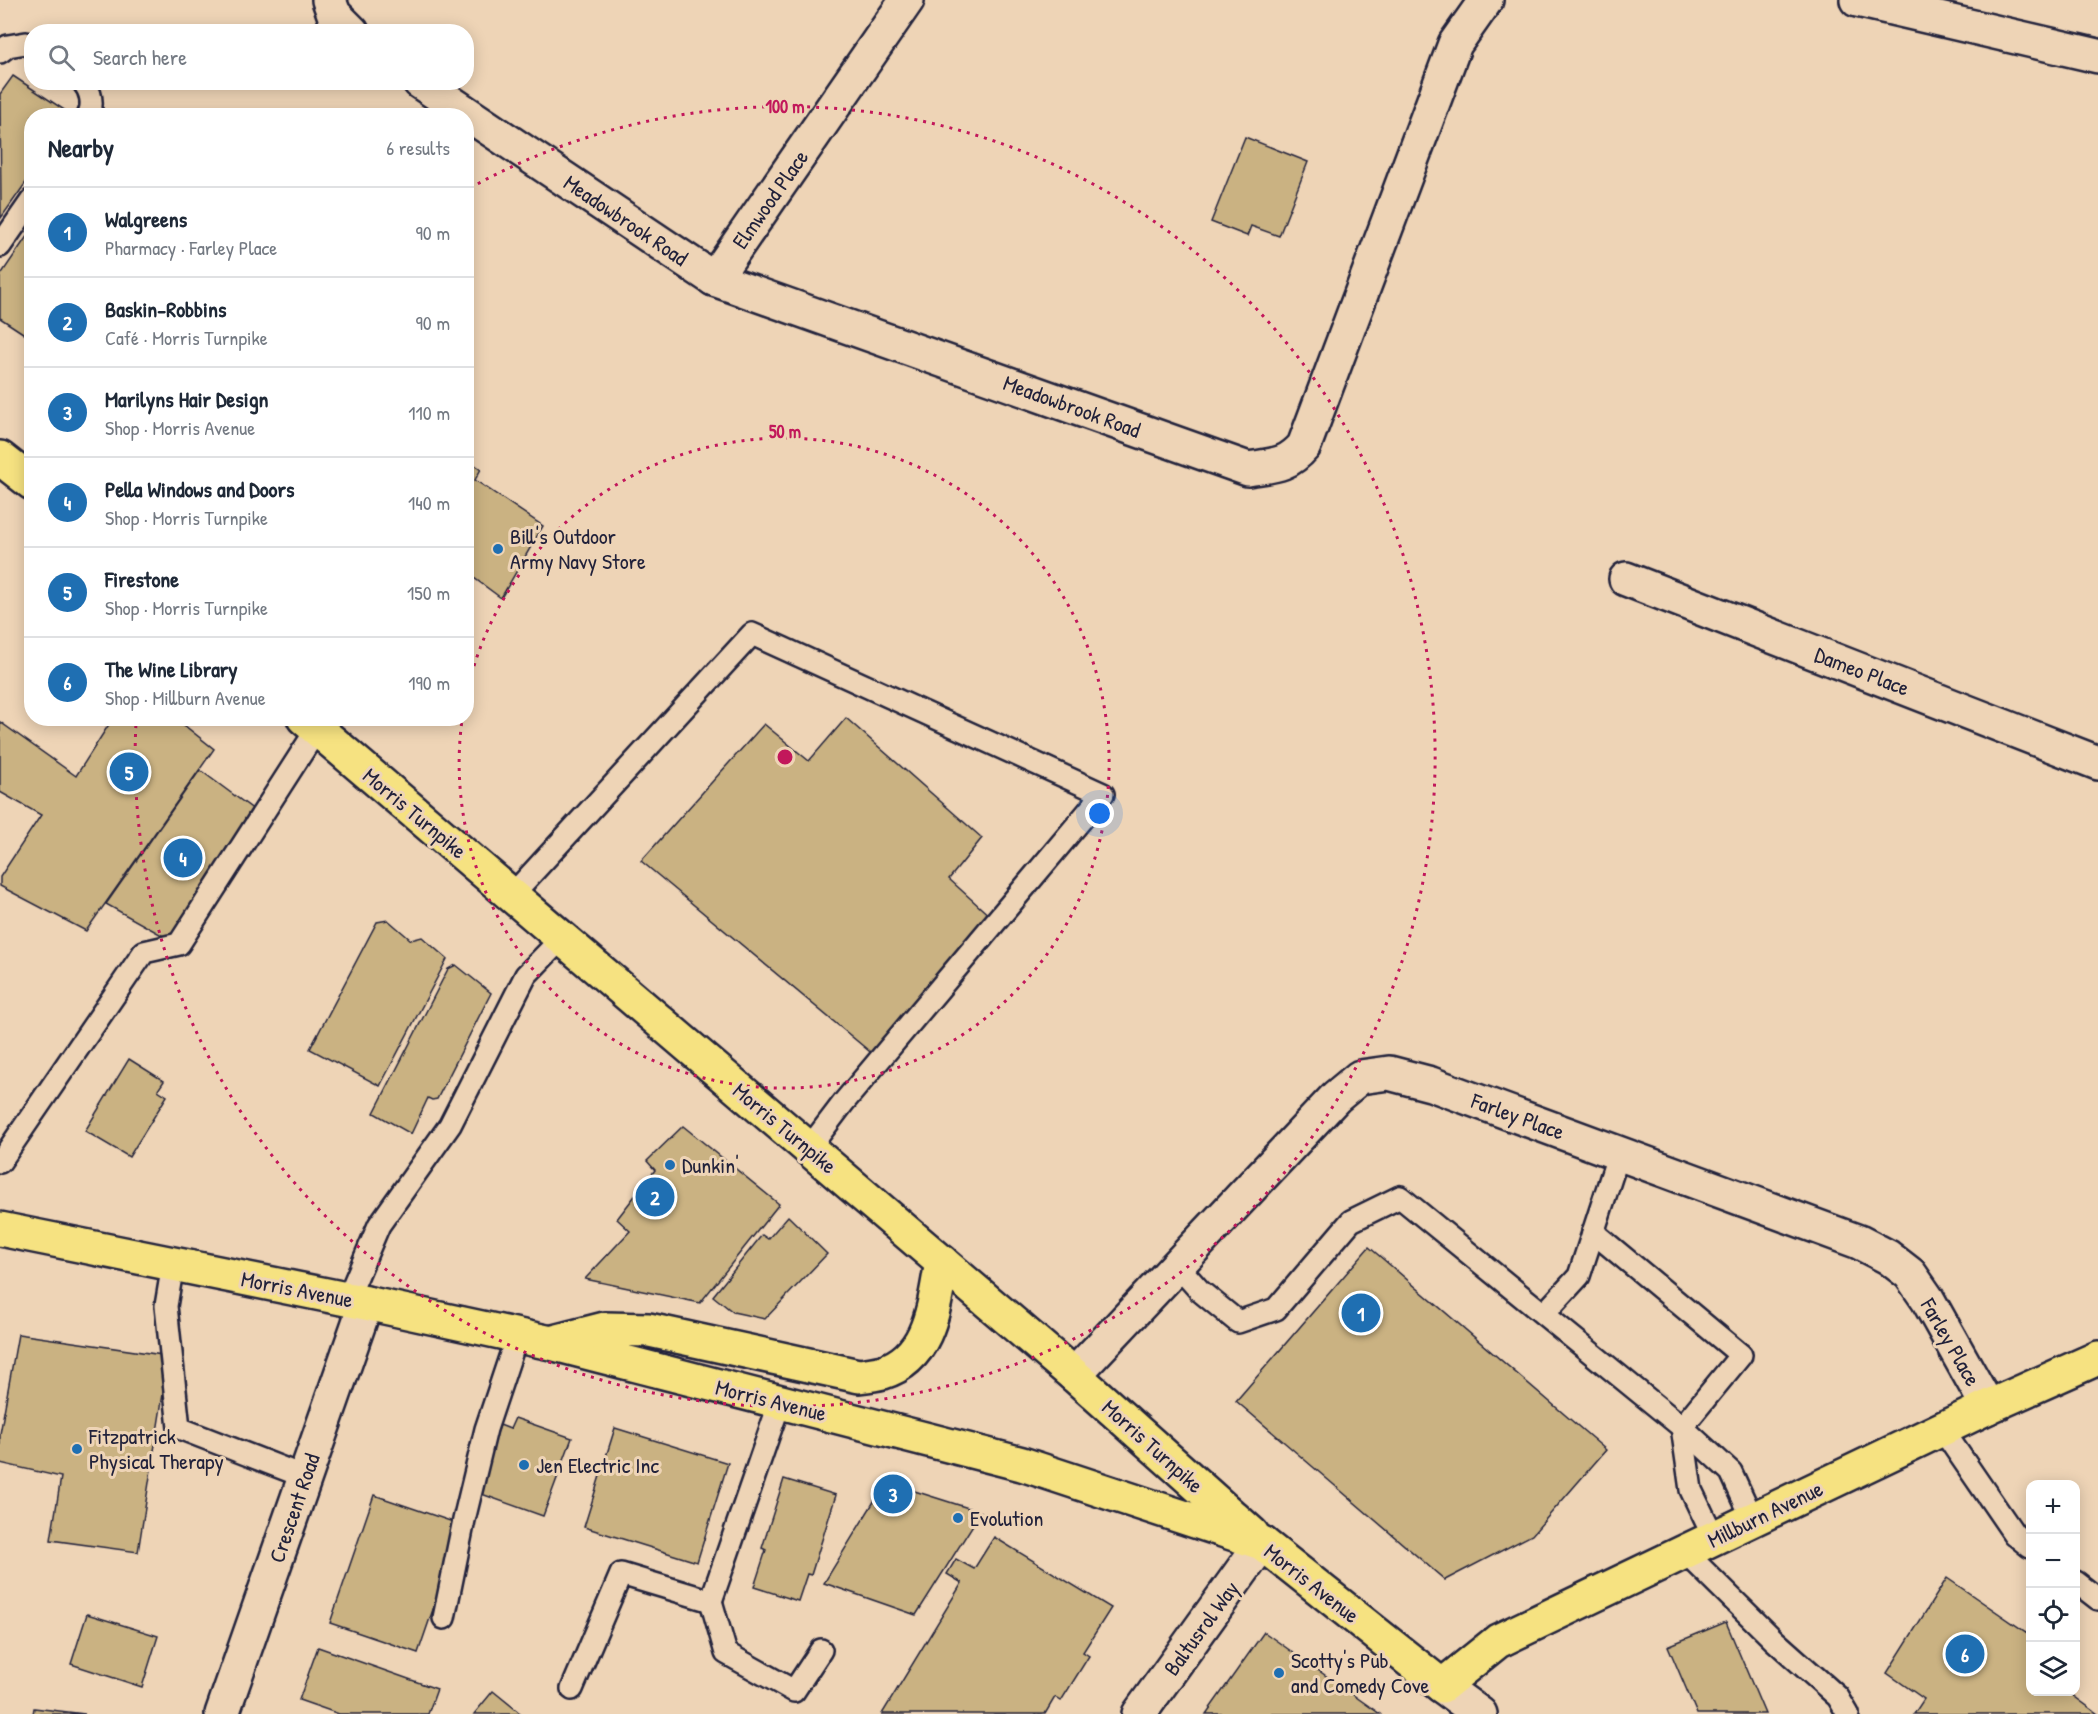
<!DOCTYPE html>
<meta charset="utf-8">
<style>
:root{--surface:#fff;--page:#f6f6f7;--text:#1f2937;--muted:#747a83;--line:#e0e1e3;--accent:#1f6fb2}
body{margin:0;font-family:"Patrick Hand",sans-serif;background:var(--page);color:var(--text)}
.controls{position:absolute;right:18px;bottom:18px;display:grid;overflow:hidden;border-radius:12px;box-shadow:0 3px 15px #0003}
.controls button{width:54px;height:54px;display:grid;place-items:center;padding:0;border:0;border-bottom:2px solid var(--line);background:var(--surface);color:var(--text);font:30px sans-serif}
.you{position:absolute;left:1100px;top:814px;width:21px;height:21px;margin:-15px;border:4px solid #fff;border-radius:50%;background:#1a73e8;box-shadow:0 0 0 9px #1a73e833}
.badge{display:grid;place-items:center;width:39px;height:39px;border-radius:50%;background:var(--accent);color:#fff;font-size:20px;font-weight:700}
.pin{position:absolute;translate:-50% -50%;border:3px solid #fff;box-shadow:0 2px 6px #0006}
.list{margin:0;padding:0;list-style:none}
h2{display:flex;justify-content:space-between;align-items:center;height:78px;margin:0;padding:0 24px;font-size:26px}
h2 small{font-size:20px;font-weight:400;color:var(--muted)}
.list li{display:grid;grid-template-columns:39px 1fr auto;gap:18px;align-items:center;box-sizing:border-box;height:90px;padding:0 24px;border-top:2px solid var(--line)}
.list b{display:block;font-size:22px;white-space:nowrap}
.list p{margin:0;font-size:20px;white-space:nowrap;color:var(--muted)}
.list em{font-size:20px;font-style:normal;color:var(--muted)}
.icon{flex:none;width:33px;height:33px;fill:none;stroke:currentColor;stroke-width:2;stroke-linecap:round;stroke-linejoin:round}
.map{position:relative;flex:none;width:2098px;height:1714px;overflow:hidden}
.search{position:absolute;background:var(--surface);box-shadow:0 3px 15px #0003;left:24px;top:24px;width:450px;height:66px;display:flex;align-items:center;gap:15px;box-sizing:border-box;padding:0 21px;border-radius:24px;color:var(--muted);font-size:22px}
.panel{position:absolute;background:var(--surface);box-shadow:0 3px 15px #0003;left:24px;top:108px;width:450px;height:618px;border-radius:24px}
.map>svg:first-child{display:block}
</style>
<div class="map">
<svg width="2098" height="1714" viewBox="0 0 2098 1714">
<rect width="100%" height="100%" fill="#eed4b6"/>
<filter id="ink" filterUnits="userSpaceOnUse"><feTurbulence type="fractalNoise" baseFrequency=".0167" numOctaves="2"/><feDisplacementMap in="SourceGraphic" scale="12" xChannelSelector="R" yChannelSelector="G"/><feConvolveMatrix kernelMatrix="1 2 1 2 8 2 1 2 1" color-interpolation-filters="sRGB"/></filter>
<g filter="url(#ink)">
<g fill="#cab282" stroke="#22223b" stroke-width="1.5">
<path d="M13,76L72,115L32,116V174L1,218L0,94Z"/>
<path d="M1245,137L1308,162L1279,236L1251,226L1247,236L1211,222Z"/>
<path d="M32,229V339L0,318V276Z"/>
<path d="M466,459L481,469L475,480L543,526L501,598L466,572Z"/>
<path d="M113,718H175L214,749L86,931L0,886V877L41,815L0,792V722L76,776Z"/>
<path d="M846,718L982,838L949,879L992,918L875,1056L641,861L764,724L809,761Z"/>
<path d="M200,770L258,813L174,942L106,904Z"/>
<path d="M388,920L411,940L422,937L447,959L380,1086L310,1049L377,922Z"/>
<path d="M456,965L491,993L437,1099L432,1100L428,1098L411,1134L374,1113L448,969Z"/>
<path d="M129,1059L164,1081L158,1090L167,1096L129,1157L85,1131Z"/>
<path d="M683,1126L779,1204L700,1303L585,1279L630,1231L617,1219L655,1170L647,1161Z"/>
<path d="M788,1216L827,1254L765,1319L733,1312L713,1296L762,1235L768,1239Z"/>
<path d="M1369,1247L1606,1450L1532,1535L1445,1580L1236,1401Z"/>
<path d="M18,1334L169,1356L138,1552L51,1540L61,1477L0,1463V1434Z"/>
<path d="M515,1418L572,1438L543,1516L476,1492L500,1425L510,1429Z"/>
<path d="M615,1428L728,1463L697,1562L584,1527Z"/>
<path d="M784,1479L836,1495L811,1575L807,1574L798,1601L754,1587L766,1550L762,1548Z"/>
<path d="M886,1482L981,1512L916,1615L824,1583Z"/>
<path d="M374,1495L462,1525L418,1653L330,1623Z"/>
<path d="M994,1537L1111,1608L1083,1652L1089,1656L1061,1701L1055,1697L1045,1714H882L962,1583L947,1574L956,1559L974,1569Z"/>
<path d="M1947,1578L2030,1635V1692H2068L2098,1714H1914L1924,1699L1887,1673Z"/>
<path d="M87,1614L158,1636L142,1687L71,1664Z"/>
<path d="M1726,1622L1765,1714H1697L1668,1646Z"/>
<path d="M1264,1632L1380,1714H1206Z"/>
<path d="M318,1647L437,1689L428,1714H339L299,1700Z"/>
<path d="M493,1691L520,1713L519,1714H474Z"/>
<path d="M34,1708L85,1714H33Z"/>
</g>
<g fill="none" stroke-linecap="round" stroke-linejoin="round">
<defs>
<g id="service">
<path d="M0,52L8,46L26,43L32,47"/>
<path d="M83,82C91,91 94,105 88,116"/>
<path d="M0,246L32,200"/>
<path d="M512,895L752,634L1103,794L844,1102L809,1148"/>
<path d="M0,1162L144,952L179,944L317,729"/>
<path d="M1593,1232L1741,1355L1682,1427L1691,1490L1714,1538"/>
<path d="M173,1264L166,1306L179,1428L305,1477"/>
<path d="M1177,1265L1200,1291L1238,1322L1276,1309L1351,1221L1400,1197L1682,1427L1731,1472L1753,1520"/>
<path d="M347,1300L379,1225L450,1125L526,975L562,938"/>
<path d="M1544,1314L1579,1276L1619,1153"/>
<path d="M1942,1429L2014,1534L2030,1547"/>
<path d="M1685,1552L1774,1640L1838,1697L1848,1714"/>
<path d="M2076,1582L2098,1599"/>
<path d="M711,1601L726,1653L794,1691L821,1650"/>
<path d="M444,1618L464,1520L486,1429L517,1336"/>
<path d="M572,1689L621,1574L711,1601L780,1402"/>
</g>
<g id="minor">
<path d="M329,0L334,14L352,32"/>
<path d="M1857,0L2098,56"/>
<path d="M420,82L714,279L1248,469C1273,465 1287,466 1304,446L1455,44L1486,0"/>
<path d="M714,279L907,0"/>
<path d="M1626,579L2098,763"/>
<path d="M1074,1375L1336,1097L1360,1077L1389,1073L1431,1084L1859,1242L1888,1257L1910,1274L1928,1300L1988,1407"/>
<path d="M222,1714L366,1303"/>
</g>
<path id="tertiary" d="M1139,1714L1262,1543"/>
<path id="secondary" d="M1442,1686L1480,1714"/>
<g id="primary">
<path d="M0,458L32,483"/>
<path d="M304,718L1074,1375L1252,1534"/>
<path d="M0,1229L366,1303L551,1343L1022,1464L1262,1543L1442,1686L1498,1641L1988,1407L2098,1358"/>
<path d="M554,1342L605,1329L649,1330L859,1376C867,1375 875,1374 883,1372C931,1357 934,1304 942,1262"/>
</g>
</defs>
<use href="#service" stroke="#22223b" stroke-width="26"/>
<use href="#minor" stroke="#22223b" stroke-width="38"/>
<use href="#tertiary" stroke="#22223b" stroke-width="38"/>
<use href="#secondary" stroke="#22223b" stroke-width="38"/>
<use href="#primary" stroke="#22223b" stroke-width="38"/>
<use href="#service" stroke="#eed4b6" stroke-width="21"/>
<use href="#minor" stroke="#eed4b6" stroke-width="33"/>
<use href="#tertiary" stroke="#eed4b6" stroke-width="33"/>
<use href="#secondary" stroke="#eed4b6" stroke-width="33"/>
<use href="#primary" stroke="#f6e281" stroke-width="33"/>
</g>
</g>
<g fill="none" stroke="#c2185b" stroke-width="3" stroke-dasharray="3 6">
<path d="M467 692A325 325 0 1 1 462 720"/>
<path d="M470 188A650 650 0 1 1 136 723"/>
</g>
<g fill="#1f6fb2" stroke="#eed4b6" stroke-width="2">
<circle cx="498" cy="549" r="6"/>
<circle cx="670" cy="1165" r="6"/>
<circle cx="77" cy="1449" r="6"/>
<circle cx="524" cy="1465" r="6"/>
<circle cx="958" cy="1518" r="6"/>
<circle cx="1279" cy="1673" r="6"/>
</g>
<g text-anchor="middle" stroke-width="6" stroke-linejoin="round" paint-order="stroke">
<g font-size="22" fill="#22223b" stroke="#eed4b6">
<text transform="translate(770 199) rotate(-55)" y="8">Elmwood Place</text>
<text transform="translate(626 220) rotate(34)" y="8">Meadowbrook Road</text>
<text transform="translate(1072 406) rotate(20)" y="8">Meadowbrook Road</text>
<text transform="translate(1862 671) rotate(21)" y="8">Dameo Place</text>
<text transform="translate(415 813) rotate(40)" y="8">Morris Turnpike</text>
<text transform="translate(1518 1116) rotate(20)" y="8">Farley Place</text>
<text transform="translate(785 1128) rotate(40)" y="8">Morris Turnpike</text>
<text transform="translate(297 1289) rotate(11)" y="8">Morris Avenue</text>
<text transform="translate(1951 1342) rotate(60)" y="8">Farley Place</text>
<text transform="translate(771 1400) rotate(14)" y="8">Morris Avenue</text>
<text transform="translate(1153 1446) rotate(42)" y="8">Morris Turnpike</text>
<text transform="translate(294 1508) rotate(-71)" y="8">Crescent Road</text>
<text transform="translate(1765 1514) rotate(-26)" y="8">Millburn Avenue</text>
<text transform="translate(1312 1583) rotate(38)" y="8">Morris Avenue</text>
<text transform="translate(1201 1628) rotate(-54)" y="8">Baltusrol Way</text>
</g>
<g font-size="22" fill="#22223b" stroke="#eed4b6" text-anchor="start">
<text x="510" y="544">Bill's Outdoor<tspan x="510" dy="25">Army Navy Store</tspan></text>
<text x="682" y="1173">Dunkin'</text>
<text x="89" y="1444">Fitzpatrick<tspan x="89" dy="25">Physical Therapy</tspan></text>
<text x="536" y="1473">Jen Electric Inc</text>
<text x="970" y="1526">Evolution</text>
<text x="1291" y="1668">Scotty's Pub<tspan x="1291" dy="25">and Comedy Cove</tspan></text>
</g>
</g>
<circle cx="785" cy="757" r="9" fill="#c2185b" stroke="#eed4b6" stroke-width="3"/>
<g font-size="18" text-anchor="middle" font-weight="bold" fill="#c2185b" stroke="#eed4b6" stroke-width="6" stroke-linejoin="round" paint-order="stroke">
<text x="785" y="113">100 m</text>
<text x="785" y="438">50 m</text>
</g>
</svg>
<div class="controls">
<button>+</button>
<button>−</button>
<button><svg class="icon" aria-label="locate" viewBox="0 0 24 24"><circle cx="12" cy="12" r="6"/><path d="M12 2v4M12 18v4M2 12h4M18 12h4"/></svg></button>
<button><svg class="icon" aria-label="layers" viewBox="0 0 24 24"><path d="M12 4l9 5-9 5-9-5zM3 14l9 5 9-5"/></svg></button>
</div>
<div class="you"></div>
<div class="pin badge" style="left:1361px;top:1313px">1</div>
<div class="pin badge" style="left:655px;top:1197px">2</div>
<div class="pin badge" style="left:893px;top:1494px">3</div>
<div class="pin badge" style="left:183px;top:858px">4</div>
<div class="pin badge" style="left:129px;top:772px">5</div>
<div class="pin badge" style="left:1965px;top:1654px">6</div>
<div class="search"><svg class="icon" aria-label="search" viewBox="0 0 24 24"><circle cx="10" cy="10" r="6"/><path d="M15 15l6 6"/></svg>Search here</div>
<section class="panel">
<h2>Nearby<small>6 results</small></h2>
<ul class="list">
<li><span class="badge">1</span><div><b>Walgreens</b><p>Pharmacy · Farley Place</p></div><em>90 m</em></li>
<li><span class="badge">2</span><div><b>Baskin-Robbins</b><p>Café · Morris Turnpike</p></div><em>90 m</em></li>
<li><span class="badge">3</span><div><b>Marilyns Hair Design</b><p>Shop · Morris Avenue</p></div><em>110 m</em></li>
<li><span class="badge">4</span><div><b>Pella Windows and Doors</b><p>Shop · Morris Turnpike</p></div><em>140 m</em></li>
<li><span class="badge">5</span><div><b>Firestone</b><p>Shop · Morris Turnpike</p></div><em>150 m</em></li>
<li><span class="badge">6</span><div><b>The Wine Library</b><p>Shop · Millburn Avenue</p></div><em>190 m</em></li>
</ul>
</section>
</div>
